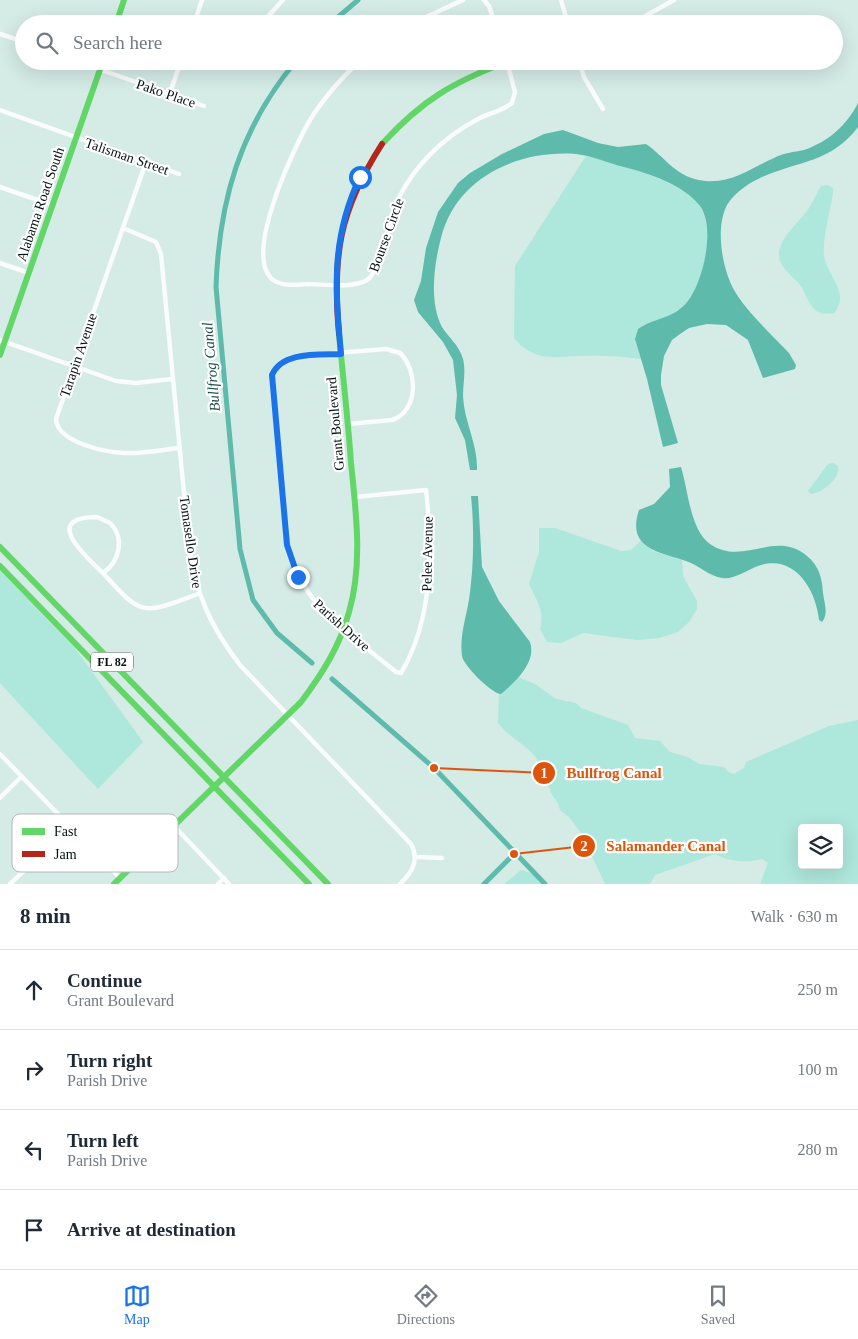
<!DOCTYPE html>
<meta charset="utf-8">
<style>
:root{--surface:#fff;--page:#f2f2f3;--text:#1f2937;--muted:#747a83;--line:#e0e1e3;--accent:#1a73e8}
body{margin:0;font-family:Georgia,serif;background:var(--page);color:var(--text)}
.controls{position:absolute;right:15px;bottom:15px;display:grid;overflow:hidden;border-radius:5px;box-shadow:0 5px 20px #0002}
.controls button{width:45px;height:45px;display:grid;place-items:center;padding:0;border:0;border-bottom:1px solid var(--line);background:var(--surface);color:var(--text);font:25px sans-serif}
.stop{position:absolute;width:15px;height:15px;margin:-11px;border:4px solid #1a73e8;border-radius:50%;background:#fff}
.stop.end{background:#1a73e8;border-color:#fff;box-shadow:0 1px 5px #0008}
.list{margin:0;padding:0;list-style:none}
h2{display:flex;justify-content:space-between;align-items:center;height:65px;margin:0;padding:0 20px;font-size:21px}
h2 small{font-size:16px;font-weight:400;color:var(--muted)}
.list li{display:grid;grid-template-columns:32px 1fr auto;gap:15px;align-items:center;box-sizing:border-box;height:80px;padding:0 20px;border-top:1px solid var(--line)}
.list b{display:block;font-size:19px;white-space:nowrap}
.list p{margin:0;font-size:16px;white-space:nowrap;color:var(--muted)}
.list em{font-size:16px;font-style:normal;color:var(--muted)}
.icon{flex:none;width:28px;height:28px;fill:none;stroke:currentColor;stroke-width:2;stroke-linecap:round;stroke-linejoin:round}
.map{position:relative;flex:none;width:858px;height:884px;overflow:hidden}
.search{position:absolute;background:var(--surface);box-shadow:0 5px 20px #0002;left:15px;right:15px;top:15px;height:55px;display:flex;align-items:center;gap:12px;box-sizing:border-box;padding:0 18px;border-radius:28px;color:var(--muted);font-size:19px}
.sheet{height:385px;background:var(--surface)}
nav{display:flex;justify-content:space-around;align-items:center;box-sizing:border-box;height:70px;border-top:1px solid var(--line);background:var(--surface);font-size:14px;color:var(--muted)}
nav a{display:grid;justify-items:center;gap:2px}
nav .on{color:var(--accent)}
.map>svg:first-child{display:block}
</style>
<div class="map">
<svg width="858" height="884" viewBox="0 0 858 884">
<rect width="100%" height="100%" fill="#d4ebe6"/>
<g fill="#aee7db" fill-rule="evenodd">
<path d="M586,156C614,162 687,182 701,208C708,221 708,239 706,253C704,270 697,292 684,305C669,320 654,318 638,329L635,339L641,359C621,356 602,355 582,356C554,356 535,363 514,338L515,266Z"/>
<path d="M828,185L833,188V194C830,211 822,240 824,256C827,276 851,293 834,313C815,317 811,306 804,292C800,281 788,275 782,265C771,247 793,228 803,216C811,207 815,196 821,186Z"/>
<path d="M833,463L838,466C841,478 822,493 811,494L808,491L828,464Z"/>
<path d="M539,528H555L621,551L631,550L642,540L654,551L682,560L683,576L697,601V609L689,622L678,632L659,638L637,640L583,633L561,643L547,642L540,629C545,611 537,601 529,584L539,552Z"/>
<path d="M0,571L74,647L143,742L98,789L0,683Z"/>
<path d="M518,677L535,684L556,699L576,703L581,708L628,725L635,738L660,741L670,752L688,757L699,764L724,767L728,772L734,774L744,768L746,762L829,726L858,720V884H760L768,863L762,859C745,863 730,862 715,854L655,875L650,884H605L581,833L569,817L560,810C558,799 553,799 550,790C544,775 541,760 528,749C517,740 507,734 498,723L499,694L510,686ZM802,828H839V865H802Z"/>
<path d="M521,870L531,873L543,884H504Z"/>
</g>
<g fill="#5ebbac">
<path d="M858,103V127C832,162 799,161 762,177C749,183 735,192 727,205C715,228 722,268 734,290C745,310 773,336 789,353L796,365L795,369L763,378L748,340L726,325L707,324L689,328L680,334L672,340L664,356L661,375V385L678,443L663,447L647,379L635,339L638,329C655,317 672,320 687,302C703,283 716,228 700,206C684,185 648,173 624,167C608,163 593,156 576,154C518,150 456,177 441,238C434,264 429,303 442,327C449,338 459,345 463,359C466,371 463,384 463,396C464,422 478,444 477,470H470L465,440L455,418L457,395L453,360L443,342L418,312L414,300L421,281L426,248L438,212L458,183L470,173L502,154L544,134L563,130L598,143L618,147L646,144C665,157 674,175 699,180C729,186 749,169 774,158C783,153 794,152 804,150C828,142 847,125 858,103Z"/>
<path d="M681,467C688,489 690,530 710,544C743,567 775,529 807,556C819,566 822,577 823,593C824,602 829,614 822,622L819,620C816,589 794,553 758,566C747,570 734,580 722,578C710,576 702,568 691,563C665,552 625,552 639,510L654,504L670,487L669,469Z"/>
<path d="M471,496H478L482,567L499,601L530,642C537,662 515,682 501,694C492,694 463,665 462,656C459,634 468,613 470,592C474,563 474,524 471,496Z"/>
</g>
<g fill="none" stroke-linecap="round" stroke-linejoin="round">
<g stroke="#5ebbac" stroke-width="5">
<path d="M330,24L358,0"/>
<path d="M296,61C240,128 219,201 216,287L240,549L253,600L277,633L312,663"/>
<path d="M332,679L434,768L545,884"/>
<path d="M484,884L514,854"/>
</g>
<g stroke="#f9fcfb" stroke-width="4.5">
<path d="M484,0L489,6L495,24"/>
<path d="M561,0L568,24"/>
<path d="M194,24L202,0"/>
<path d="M261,24L283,0"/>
<path d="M411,24L463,0"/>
<path d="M631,24L674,0"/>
<path d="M0,34L24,42"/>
<path d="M76,61L204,106"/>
<path d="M360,61C342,77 326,96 313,115C296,142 244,252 271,278C280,287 295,285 307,284C324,284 351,289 367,280C380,273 389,216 399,197C417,163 444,137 478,119C490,113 502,111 512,103L515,92L507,62"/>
<path d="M579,61L584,77L603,109"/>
<path d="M170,93L181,61"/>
<path d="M0,110L179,174"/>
<path d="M146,162L56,419C57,442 104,452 124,453C142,454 161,450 179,448"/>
<path d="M0,187L52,205"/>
<path d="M123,228L156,242L161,254L189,545C196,594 210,626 240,665L411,844C420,860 412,873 400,884"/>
<path d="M0,263L29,273"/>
<path d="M0,340L116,381L136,383L172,379"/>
<path d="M348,424L392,420C419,411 418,370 400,353L386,349L374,350C356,352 292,353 280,363C275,368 273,374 272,381L287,545C303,608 349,633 396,672L401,673C433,620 433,550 426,490L355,497"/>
<path d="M97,517L110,523C125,538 120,561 103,573C85,556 41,517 97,517Z"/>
<path d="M103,573C143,618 143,614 198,594"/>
<path d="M0,754L120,878"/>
<path d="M0,798L21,777"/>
<path d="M174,826L229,884"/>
<path d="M416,857L442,858"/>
<path d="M10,884L71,827"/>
<path d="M218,884L224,878"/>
</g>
<g stroke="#63d668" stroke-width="6">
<path d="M116,24L124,0"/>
<path d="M382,144C422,100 453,82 509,61"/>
<path d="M0,355L103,61"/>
<path d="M0,547L328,884"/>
<path d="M0,566L309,884"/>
<path d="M114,884L301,702C322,674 340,646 349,612C363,564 356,512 351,463C348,420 343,377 339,334"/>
</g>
<path stroke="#b3261e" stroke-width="6" d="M339,334C332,256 339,211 382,144"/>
</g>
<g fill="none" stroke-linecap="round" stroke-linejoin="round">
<path stroke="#1a73e8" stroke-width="6" d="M298,577L287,545L272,375C282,351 319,355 341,354C335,288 331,238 360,177"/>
</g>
<g text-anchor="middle" stroke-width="4.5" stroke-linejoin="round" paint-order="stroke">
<rect fill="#fff" stroke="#4f5957" stroke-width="1" x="91" y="652.5" width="42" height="19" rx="4"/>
<g font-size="12" font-weight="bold" fill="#04120f">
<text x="112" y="666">FL 82</text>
</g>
<g font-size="14" fill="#04120f" stroke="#fff">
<text transform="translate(166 93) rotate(19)" y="5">Pako Place</text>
<text transform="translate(127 156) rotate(19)" y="5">Talisman Street</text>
<text transform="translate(40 204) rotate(-71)" y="5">Alabama Road South</text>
<text transform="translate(386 235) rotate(-70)" y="5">Bourse Circle</text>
<text transform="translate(78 355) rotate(-71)" y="5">Tarapin Avenue</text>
<text transform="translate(335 424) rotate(-95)" y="5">Grant Boulevard</text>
<text transform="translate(191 542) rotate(82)" y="5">Tomasello Drive</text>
<text transform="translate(427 554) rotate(-89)" y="5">Pelee Avenue</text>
<text transform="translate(342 625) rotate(42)" y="5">Parish Drive</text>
</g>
<g font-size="15" font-style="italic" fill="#205148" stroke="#fff">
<text transform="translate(211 367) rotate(-95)" y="5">Bullfrog Canal</text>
</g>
</g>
<rect x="12" y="814" width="166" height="58" rx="8" fill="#fff" stroke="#b4b8b7" stroke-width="1"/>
<rect x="22" y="828" width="23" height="7" fill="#63d668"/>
<rect x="22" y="851" width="23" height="6" fill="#b3261e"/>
<g font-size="14" fill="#04120f">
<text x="54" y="836">Fast</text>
<text x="54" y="859">Jam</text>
</g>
<path fill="none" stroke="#dd550c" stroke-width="2" d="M434 768L544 773M514 854L584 846"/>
<g fill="#dd550c" stroke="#fff" stroke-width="2">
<circle cx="434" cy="768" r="5"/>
<circle cx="514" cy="854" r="5"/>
<circle cx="544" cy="773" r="12"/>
<circle cx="584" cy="846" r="12"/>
</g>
<g font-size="15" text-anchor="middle" font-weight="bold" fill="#fff">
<text x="544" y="778">1</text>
<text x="584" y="851">2</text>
</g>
<g font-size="15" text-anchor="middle" font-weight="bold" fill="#dd550c" stroke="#fff" stroke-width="4.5" stroke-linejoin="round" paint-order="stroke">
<text x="614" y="778">Bullfrog Canal</text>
<text x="666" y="851">Salamander Canal</text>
</g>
</svg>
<div class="controls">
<button><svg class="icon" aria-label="layers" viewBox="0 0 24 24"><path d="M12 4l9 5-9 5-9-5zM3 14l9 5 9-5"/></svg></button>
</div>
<div class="stop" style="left:360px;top:177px"></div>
<div class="stop end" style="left:298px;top:577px"></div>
<div class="search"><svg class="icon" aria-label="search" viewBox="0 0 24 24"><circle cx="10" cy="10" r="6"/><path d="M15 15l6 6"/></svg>Search here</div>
</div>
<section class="sheet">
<h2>8 min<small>Walk · 630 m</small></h2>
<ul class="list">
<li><svg class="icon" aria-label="ahead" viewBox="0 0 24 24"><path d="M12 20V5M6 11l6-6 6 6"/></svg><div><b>Continue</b><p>Grant Boulevard</p></div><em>250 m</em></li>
<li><svg class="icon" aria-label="right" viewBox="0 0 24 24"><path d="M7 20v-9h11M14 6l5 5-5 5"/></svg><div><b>Turn right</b><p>Parish Drive</p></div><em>100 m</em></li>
<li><svg class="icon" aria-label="left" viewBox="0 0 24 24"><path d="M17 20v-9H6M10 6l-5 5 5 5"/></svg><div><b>Turn left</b><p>Parish Drive</p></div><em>280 m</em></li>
<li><svg class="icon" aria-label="arrive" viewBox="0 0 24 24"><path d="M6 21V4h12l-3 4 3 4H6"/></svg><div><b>Arrive at destination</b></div></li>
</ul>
</section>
<nav>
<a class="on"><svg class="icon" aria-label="map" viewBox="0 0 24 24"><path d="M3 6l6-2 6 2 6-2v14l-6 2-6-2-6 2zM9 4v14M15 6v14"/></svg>Map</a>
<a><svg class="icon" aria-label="directions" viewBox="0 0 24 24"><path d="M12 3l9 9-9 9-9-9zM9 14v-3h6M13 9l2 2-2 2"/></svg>Directions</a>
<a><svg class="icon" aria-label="saved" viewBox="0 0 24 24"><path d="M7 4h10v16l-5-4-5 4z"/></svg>Saved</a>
</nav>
